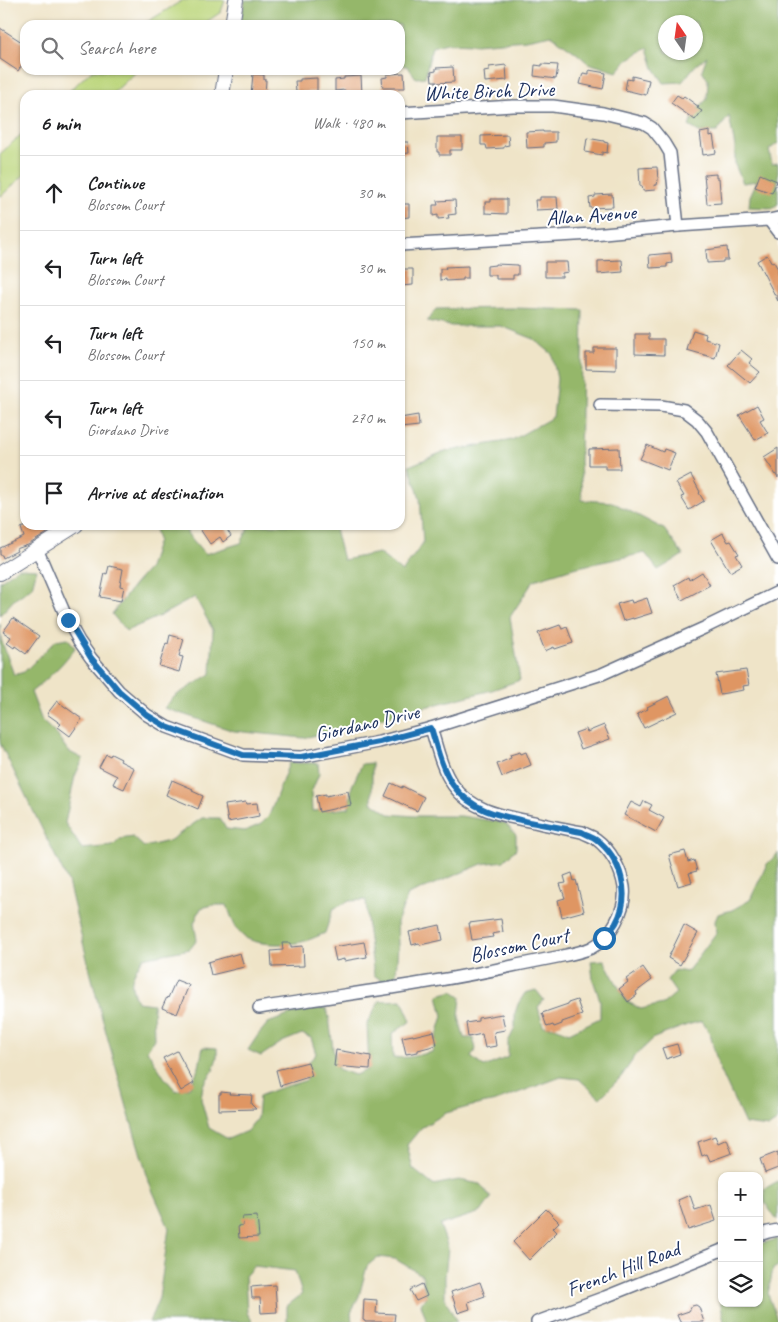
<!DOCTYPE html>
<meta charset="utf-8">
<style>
:root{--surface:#fff;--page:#f2f2f2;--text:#202124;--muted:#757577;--line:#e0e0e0}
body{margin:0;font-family:Caveat,sans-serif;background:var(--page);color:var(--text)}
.controls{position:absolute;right:15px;bottom:15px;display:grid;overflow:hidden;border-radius:10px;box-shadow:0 1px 4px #0004}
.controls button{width:45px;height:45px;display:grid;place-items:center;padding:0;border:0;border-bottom:1px solid var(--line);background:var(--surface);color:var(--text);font:25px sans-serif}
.compass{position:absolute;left:658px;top:15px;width:45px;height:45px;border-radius:50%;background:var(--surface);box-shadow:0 1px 4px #0004;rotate:347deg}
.stop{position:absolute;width:15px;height:15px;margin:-11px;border:4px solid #1f6fb2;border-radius:50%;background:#fff}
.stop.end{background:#1f6fb2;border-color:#fff;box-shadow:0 1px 5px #0008}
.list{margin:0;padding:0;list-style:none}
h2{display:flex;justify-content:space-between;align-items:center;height:65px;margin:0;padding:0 20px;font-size:21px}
h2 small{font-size:16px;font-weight:400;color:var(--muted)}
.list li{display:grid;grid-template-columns:32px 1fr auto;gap:15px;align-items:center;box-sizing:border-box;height:75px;padding:0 20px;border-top:1px solid var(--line)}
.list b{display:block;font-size:19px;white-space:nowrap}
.list p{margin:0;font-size:16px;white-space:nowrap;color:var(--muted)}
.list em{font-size:16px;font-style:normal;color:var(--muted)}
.icon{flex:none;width:28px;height:28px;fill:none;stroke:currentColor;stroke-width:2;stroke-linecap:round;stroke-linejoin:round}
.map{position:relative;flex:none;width:778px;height:1322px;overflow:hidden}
.search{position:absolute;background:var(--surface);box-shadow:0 1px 4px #0004;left:20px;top:20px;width:385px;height:55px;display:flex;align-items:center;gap:12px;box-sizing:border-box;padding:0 18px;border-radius:15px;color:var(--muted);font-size:19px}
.panel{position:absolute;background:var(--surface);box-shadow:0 1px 4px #0004;left:20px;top:90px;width:385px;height:440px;border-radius:15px}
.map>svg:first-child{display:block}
</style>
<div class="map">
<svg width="778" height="1322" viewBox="0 0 778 1322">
<rect width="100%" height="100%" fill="#fff"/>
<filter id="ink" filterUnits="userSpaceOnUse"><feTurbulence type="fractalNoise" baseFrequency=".02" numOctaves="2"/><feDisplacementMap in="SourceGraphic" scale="10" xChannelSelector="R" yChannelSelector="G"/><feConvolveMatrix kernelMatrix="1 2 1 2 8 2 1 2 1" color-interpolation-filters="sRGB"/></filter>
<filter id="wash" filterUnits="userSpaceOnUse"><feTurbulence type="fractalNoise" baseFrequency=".0096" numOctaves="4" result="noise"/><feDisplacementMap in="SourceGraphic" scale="20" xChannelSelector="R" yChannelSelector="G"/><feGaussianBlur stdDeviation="1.12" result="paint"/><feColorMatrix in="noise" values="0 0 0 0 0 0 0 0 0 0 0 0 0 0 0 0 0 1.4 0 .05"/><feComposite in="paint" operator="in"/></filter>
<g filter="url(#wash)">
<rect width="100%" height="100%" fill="#efe4c8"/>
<g fill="#bcd67b" stroke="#6c826c">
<path d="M183,0H225L221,12L202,25H142Z"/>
<path d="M92,70H138L111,95H65Z"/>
<path d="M25,131V174L0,197V154Z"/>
</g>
<g fill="#95b76b" stroke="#587364" fill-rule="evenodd">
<path d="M245,0H778V143L769,150L772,164L778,163V204L772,208L749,207L750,196L757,181L743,183L735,165V147L729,116L717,132H699L689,126L695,112L707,99L708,80L702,70L707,56L695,66L682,82L664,83L654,68L648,48L628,59L617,72L588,63L575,52L551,35L526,40L475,44L447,43L432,47L425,77L416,78L408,67L400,64V25H240ZM666,22H696V52H666Z"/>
<path d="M513,308L583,310L580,461L582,500L612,502L664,529L683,555L658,570L645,553L573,568L534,580L510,617L520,680L492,690L304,738L234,731L164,708L175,696L211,674L213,630L195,597L160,616L126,631L112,614L134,585L149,568L158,540L154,525H187V533L205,554L241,543L250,525H334L343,560L379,553L402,572L423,543L420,498L409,466L443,452L512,440L553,417L557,379L552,354L534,339L501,326H452L427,321L436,309Z"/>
<path d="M18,568L37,569L32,587L14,600L0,615V581Z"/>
<path d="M0,624L1,639L14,675L24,672L56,640L68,638L75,648C62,665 48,679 31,692L42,721L57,735L68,751L83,759L75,776L65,823L82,849L113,846L120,839L133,837L144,847L169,841L202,818H220L226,829L245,831L261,824L269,816L289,763H318L319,774L311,793L312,811L332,810L349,808L352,786L362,764L372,763V802L389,814L414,816H461L505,823L516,835V849L504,861L482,864L408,895L397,922L398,945L396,975L382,981L374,975L368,933L366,900L349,901L333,909L325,933C316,937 305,942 296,943C281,945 254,945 243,936C234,929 231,915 227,905H213L201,908L194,923L197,940L190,949L143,958C131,977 128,981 137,1002L153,1004L154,1039L147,1050L164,1077L176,1091L190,1087L199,1067L203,1047L217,1048V1058L213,1071L203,1085L201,1099L209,1128L228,1139L247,1131L257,1118L259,1096L277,1089L307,1080L306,1065L316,1054L311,1038L302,1034L282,1042L261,1056L248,1050L258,1035L268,1023L300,1011L326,1008L329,1017L333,1049L338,1069L355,1075L369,1069L367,1024L379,1001L402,1000L411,1021L392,1034L393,1058L410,1057L432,1052L443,1016L438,995L453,991L461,997L459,1017L464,1038H473L476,1049L471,1057L484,1067L508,1057V1042L515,1028V1013L518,1004L525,993L536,990L544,1000L538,1007L543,1026L555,1027L569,1033L600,1018V1000L593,980L591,961L604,960L626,1001L641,1009L663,1004L676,993L667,980L675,970L687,972L716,933L715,921L718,914L732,910L750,900L767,864L778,853V1121L769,1127L745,1124L718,1065L710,1034L702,1021L687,1025L654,1038L636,1055L621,1077L600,1098L579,1079L561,1077L496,1101L472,1106L446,1113L421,1128L407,1145L413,1169L433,1185L459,1180L480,1184L491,1198L481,1212L440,1225L448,1248L445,1276V1299L457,1322H427L421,1304L426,1296L422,1275L395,1259L378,1257L367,1266L359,1296L351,1313L352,1322H287V1306L302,1294L295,1271L254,1266L245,1276L247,1313L253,1322H149L159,1298L169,1228L150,1185L130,1118L99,1007L68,882L0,743Z"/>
<path d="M778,1181V1219H776L765,1203L764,1189Z"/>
<path d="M778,1239V1266L773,1269L768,1294L778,1322H724L719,1295L722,1289V1303H759V1244Z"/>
</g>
<g id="blocks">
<g fill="#df9664">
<path d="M0,28L25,44V60L18,71L0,59Z"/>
<path d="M542,64L558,65L556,79L534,76L535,65L542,66Z"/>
<path d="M506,65L507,80L485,82L484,71L489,70V67Z"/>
<path d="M453,67L454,82L436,83V81H432L431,72L436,71V68Z"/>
<path d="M589,70L606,73L603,89L580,84L583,73L589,74Z"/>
<path d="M404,73L405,88H383L382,78L387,77V74Z"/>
<path d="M253,74L264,75V80H266L265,95H251Z"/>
<path d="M361,76L362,94L345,95V90L335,91V80L344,79V77Z"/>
<path d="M632,76L649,80L646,95L625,90L627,79L632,80Z"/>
<path d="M317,78V92H296L295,81H300V79Z"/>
<path d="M677,95L682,98L684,96L699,107L697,108L702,111L695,120L671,103Z"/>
<path d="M543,131V132H556V142L544,143V147L527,148L526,132Z"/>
<path d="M710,131V136L713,135L716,153L703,155L700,133Z"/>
<path d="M508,135L509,145L504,146V148L487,149L486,145H481V136Z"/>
<path d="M437,137H462V150H450V155H439V152H437Z"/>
<path d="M587,138L604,141V142L608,143L607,153L602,152V155L585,152Z"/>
<path d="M400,142H408L409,153L400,154Z"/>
<path d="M657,167L658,180L657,185H654L655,190L643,191L642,186H640L639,168Z"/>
<path d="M716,174V178H719L721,203L707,204L704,175Z"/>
<path d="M760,174L777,181L772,193L755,187Z"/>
<path d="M612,194L613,207L590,208L589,198L595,197V195Z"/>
<path d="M540,197H557L558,209L536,210L535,200H540Z"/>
<path d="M491,199H507V214L485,213V202H491Z"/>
<path d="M455,200L456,214L448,215L449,218L438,219V215L433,216V205H438L437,201Z"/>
<path d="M400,204H409V217L400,218Z"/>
<path d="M727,247L728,260H723V262L707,263L706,250Z"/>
<path d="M671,253L672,263L667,264V267L650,268L649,255Z"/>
<path d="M767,255L772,263L774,262L778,269V301L757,261Z"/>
<path d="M622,260L623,272L598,274V261Z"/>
<path d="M545,262H567L568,272L562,273V277H545Z"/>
<path d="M495,264L518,265V275H513V279H496V275H487V266L495,265Z"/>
<path d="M468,266V278H463V280L446,281V279L440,280V269H446L445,267Z"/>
<path d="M400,269H413V285L400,286Z"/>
<path d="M693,330L706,334L705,339L719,343L715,358L687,350Z"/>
<path d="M635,334H649V339H664V355L635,354Z"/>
<path d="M594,348H616V370L586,369V353H594Z"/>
<path d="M741,350L752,359L749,363L760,372L750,383L728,365Z"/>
<path d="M757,405L764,418L760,420L768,433L755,440L739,415Z"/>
<path d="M418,415L419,426L400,428V418Z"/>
<path d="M647,445L663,452L664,449L675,453L668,470L640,459Z"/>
<path d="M619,448L620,469H605V465H589V449Z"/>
<path d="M778,448V478L764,457Z"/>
<path d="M691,475L700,492L699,493L704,501L689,510L681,497L684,496L676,483Z"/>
<path d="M29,525H46L49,532L28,545L16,549L17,551L3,558L2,555H0V548L24,537L21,528Z"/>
<path d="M206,525H224L231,536L223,542L220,537L210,544L200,529Z"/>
<path d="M723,533L728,542L731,541L739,554L736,555L742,565L730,572L711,540Z"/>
<path d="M109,566L123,569L120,586L124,587L121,601L100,597L105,573L107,574Z"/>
<path d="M702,572L710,585L682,600L674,585L688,577L689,580Z"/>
<path d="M647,598L652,613L633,619V618L623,621L617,604L631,600L632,603Z"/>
<path d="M13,618L39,636L26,654L15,646L14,648L7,643L11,637L3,632Z"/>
<path d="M560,625L562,629L567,627L573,643L555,649L554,647L545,651L538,633Z"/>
<path d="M170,635L184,639L179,656L183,657L179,672L159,666L166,643L168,644Z"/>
<path d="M746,670L749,685L743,686L744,690L720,694L716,674Z"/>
<path d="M669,696L677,712L644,728L637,714L648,709L647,707Z"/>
<path d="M57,701L82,719L70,736L58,727L61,724L47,714Z"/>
<path d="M604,725L610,739L581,749L575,733L586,729L587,732Z"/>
<path d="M520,752L521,754L526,752L531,765L502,777L497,764L511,758L510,755Z"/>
<path d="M106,754L110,756L111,754L121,759L120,761L134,768L124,789L113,784L117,776L99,767Z"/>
<path d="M172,780L193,789L192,791L203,796L198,809L166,795Z"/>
<path d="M391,783L402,788V786L424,797L417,811L385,796Z"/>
<path d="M348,791L351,805L319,812L316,796L326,794V796Z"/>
<path d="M644,801L652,805L649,810L664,818L656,832L624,815L631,802L641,807Z"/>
<path d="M246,802L247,804L257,803L259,816L228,822L225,805Z"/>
<path d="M685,851L688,862L694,860L697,871L689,873L692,882L678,886L669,855Z"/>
<path d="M572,873L574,881L576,880L584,911L562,917L558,900L565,898L560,884L566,883L564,876Z"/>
<path d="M501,919L503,932L492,934L493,937L472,940L469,923Z"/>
<path d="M440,925L443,940L420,945L419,943L412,945L409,932Z"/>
<path d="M684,925L698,933L680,965L668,958Z"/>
<path d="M364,942L367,957L344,961V959L336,961L333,947Z"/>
<path d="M282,943H291V947L303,946L304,966L272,967L271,951L283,950Z"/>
<path d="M240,953L244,967L211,975L208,962Z"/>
<path d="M643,967L652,980L636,992L637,995L628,1002L619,989L628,982L626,979Z"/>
<path d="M176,980L189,985L177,1014L162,1008L167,997L168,998Z"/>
<path d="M577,1000L582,1015L562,1022V1024L554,1027L553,1025L547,1027L542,1013L568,1004V1003Z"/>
<path d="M502,1014L505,1030L494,1032L496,1046L485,1048L482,1034L468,1037L466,1023L478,1021V1018Z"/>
<path d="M434,1031L437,1045L418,1050V1052L406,1054L402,1037L413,1035V1036Z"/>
<path d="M677,1044L680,1054L666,1059L662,1048Z"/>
<path d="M336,1050L371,1056L370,1069L334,1066Z"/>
<path d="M177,1051L194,1083L181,1091L163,1058Z"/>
<path d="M308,1062L312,1076L280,1086L276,1070Z"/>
<path d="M221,1092L230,1093L229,1094L252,1095L251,1104L256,1109L219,1110V1094H221Z"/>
<path d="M715,1136L718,1143L727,1139L732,1153L710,1161L707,1154L702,1156L698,1142Z"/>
<path d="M778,1152V1168L765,1173L760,1159Z"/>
<path d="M690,1195L695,1210L711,1205L716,1221L688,1230L678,1200Z"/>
<path d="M546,1209L559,1222L553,1228L557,1232L529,1260L513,1242Z"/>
<path d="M257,1216L259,1237L239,1238L238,1226L243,1225L242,1217Z"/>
<path d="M480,1282L485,1296L468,1302L470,1309L458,1313L451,1292Z"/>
<path d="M422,1284L427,1296L416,1301L410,1290Z"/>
<path d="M275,1285L277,1312L261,1313L260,1298H252L251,1287Z"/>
<path d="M364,1299L377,1300L376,1313L395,1314L394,1322H365V1321L363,1320Z"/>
<path d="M696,1305L699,1307L704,1322H680L677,1315L689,1311L692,1306Z"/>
</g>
</g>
</g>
<g filter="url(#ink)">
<use href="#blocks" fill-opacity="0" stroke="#656e83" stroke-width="1"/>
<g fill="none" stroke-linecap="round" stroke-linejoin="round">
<defs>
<g id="minor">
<path d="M400,113L513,106H553L603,113L644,123L652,128L664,143L670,153L678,226"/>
<path d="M769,220L778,232"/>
<path d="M400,245L593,234L678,226L769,220L778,218"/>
<path d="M600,405L661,406L684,410L697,420L707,432L778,559"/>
<path d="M37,549L68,621L79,641L91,658L119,691L147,715L167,727L243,755L301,757L379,742L431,728L602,674L704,628L778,592"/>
<path d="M259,1008C345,994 432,984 517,965C532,962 547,959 562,956C572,954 582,952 591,948C610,939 627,909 624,887C621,869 611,850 596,839C592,836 587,835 582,832C566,829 550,826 534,822C504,816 471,811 453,785C441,768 437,747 431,728"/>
<path d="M759,1235L768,1232L778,1230"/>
<path d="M537,1322L605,1297L722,1250"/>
</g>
<g id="tertiary">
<path d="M232,25L236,0"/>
<path d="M222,95L226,70"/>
<path d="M0,573L76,525"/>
</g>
</defs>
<use href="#minor" stroke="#656e83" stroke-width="14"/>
<use href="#tertiary" stroke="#656e83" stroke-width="16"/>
<use href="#minor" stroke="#fff" stroke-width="11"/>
<use href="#tertiary" stroke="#fff" stroke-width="14"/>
</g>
</g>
<g fill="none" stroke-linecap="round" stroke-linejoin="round" filter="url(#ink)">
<path stroke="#1f6fb2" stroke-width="6" d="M68,620L91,658L119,691L147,715L167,727L243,755L301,757L379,742L431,728C437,747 441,768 453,785C471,811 501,816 530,822C547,825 565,829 582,832C587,835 592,836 596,839C621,858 632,895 616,923C613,928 608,933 604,938"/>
</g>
<g text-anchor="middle" stroke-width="4" stroke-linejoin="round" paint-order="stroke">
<g font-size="21" fill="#1b2f5e" stroke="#fff">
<text transform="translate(489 91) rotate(-2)" y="7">White Birch Drive</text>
<text transform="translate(591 215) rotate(-4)" y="7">Allan Avenue</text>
<text transform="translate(367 723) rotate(-13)" y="7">Giordano Drive</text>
<text transform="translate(519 945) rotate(-12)" y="7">Blossom Court</text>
<text transform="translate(623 1269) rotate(-21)" y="7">French Hill Road</text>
</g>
</g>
</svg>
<div class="controls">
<button>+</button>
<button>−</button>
<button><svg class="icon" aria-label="layers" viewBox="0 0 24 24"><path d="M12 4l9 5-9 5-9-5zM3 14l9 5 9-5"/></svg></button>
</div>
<svg class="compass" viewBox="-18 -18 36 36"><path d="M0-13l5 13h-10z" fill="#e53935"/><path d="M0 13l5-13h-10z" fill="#757577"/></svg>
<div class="stop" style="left:604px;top:938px"></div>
<div class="stop end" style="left:68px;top:620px"></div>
<div class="search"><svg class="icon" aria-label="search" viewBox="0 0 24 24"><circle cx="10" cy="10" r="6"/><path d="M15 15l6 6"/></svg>Search here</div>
<section class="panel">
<h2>6 min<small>Walk · 480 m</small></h2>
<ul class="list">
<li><svg class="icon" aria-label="ahead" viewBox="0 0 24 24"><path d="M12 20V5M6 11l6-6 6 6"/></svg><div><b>Continue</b><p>Blossom Court</p></div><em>30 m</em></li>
<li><svg class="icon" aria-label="left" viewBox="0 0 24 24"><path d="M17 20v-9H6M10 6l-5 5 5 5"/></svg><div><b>Turn left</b><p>Blossom Court</p></div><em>30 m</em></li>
<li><svg class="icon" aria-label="left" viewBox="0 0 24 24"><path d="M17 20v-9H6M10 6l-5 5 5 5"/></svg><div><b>Turn left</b><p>Blossom Court</p></div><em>150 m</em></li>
<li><svg class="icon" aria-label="left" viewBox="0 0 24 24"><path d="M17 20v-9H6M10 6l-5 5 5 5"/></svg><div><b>Turn left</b><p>Giordano Drive</p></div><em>270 m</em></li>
<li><svg class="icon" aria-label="arrive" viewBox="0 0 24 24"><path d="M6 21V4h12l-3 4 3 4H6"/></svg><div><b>Arrive at destination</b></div></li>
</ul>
</section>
</div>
